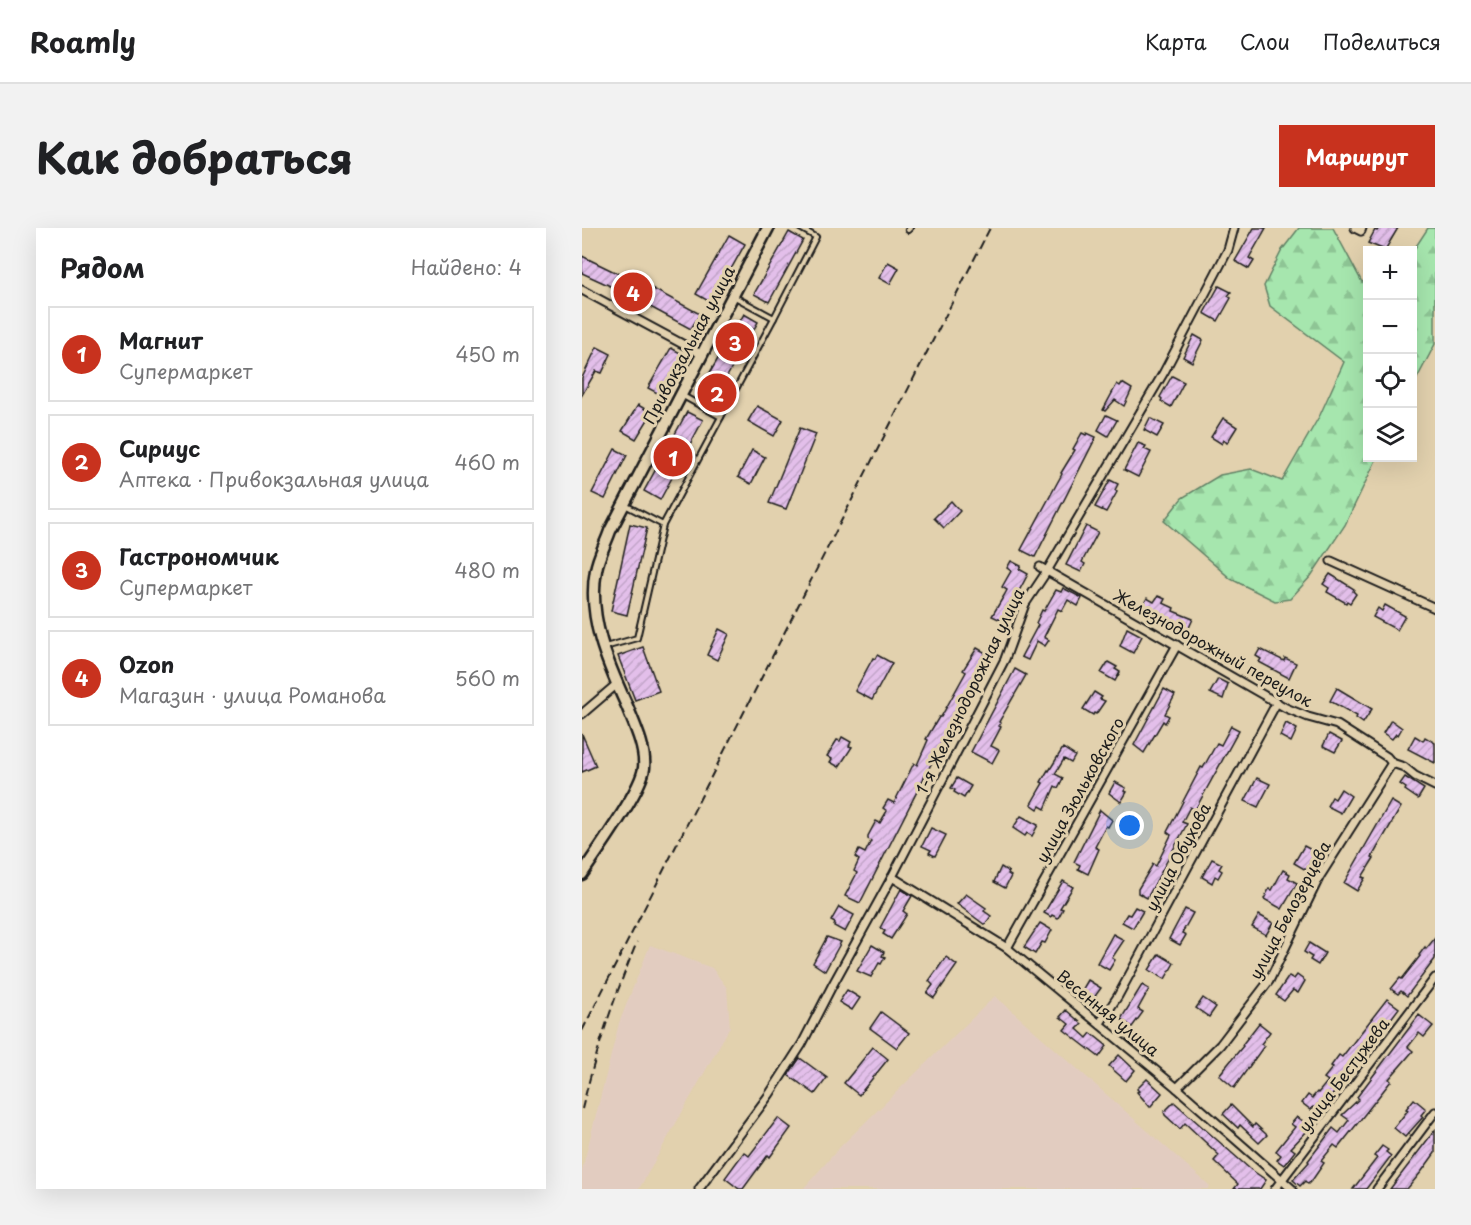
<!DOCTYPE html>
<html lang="ru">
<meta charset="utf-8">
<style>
:root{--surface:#fff;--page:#f2f2f2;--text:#202124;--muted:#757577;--line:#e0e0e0;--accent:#c8321e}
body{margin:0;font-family:"Playpen Sans",sans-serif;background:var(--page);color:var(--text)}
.controls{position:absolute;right:18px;top:18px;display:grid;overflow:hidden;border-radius:0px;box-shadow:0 6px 24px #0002}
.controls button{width:54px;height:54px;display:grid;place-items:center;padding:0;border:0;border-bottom:2px solid var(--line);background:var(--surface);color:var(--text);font:30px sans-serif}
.you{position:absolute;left:548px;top:598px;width:21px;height:21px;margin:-15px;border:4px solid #fff;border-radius:50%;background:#1a73e8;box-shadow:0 0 0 9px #1a73e833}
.badge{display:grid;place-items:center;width:39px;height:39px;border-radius:50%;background:var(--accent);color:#fff;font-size:20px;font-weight:700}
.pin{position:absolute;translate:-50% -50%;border:3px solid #fff;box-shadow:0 2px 6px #0006}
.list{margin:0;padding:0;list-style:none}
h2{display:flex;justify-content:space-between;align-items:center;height:78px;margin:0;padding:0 24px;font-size:26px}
h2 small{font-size:20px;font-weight:400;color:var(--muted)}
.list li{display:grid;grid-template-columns:39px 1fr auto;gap:18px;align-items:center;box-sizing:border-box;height:96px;margin:0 12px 12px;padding:0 12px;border:2px solid var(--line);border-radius:0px}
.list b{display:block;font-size:22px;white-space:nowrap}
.list p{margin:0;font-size:20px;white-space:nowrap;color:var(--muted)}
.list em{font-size:20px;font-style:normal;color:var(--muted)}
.icon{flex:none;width:33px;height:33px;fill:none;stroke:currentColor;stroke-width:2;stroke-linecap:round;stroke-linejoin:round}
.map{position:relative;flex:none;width:853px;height:961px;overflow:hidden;border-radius:0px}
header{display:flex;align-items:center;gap:36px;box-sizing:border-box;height:84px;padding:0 30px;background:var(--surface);border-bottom:2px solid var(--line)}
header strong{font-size:28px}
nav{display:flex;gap:33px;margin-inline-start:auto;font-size:21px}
.intro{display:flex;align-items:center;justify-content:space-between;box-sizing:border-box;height:144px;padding:0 36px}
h1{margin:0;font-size:42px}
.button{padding:15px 27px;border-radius:0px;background:var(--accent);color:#fff;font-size:21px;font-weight:700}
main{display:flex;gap:36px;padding:0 36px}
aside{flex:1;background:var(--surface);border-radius:0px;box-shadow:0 6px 24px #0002}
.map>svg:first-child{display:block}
</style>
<header>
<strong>Roamly</strong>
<nav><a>Карта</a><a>Слои</a><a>Поделиться</a></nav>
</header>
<div class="intro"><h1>Как добраться</h1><a class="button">Маршрут</a></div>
<main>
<aside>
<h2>Рядом<small>Найдено: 4</small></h2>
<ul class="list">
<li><span class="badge">1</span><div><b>Магнит</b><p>Супермаркет</p></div><em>450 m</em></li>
<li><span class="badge">2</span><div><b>Сириус</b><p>Аптека · Привокзальная улица</p></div><em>460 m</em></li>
<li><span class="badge">3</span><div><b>Гастрономчик</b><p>Супермаркет</p></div><em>480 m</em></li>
<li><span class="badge">4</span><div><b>Ozon</b><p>Магазин · улица Романова</p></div><em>560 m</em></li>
</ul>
</aside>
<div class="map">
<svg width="853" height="961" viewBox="0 0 853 961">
<defs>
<pattern id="forest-firs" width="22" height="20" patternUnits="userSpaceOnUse" patternTransform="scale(1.5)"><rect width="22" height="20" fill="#a6e6ae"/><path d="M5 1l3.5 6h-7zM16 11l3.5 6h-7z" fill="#8ec595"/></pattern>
<pattern id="building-hatch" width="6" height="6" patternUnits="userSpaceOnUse" patternTransform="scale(1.5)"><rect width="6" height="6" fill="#e3bfea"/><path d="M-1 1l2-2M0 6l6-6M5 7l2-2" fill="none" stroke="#c2a4c8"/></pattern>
</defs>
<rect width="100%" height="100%" fill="#e2d1ae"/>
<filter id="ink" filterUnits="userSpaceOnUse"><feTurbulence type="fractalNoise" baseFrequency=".0167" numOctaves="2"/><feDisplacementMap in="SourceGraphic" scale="12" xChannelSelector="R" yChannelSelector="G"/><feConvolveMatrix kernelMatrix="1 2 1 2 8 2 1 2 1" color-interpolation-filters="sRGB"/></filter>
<g filter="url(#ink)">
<g fill="#e2ccc0">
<path d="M68,717L130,740L145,760L148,799L57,961H0V942L37,795Z"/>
<path d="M413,768L628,958L626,961H221L259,918Z"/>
</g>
<g fill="url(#forest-firs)" stroke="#618165" stroke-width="1.5">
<path d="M717,0H751L780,54L785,52L786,230H795L763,297L729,348L708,371L693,373L649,351L582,293L600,270L638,247L669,241L700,253L738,187L762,134L688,78L682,58L700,22Z"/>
<path d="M846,0H853V116L831,158V23Z"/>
</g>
<g fill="url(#building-hatch)" stroke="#1c1c1c" stroke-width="1.5">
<path d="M672,0H684L667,30L672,33L667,41L653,33Z"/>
<path d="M797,0H816L803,22L786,15L793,2L795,3Z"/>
<path d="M207,4L221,12L187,74L172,66Z"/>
<path d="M147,7L163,16L130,75L114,66Z"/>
<path d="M0,28L45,50L47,48L118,86L109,101L37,62L0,45Z"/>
<path d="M306,34L317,40L308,56L297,50Z"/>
<path d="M637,58L649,64L646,68L649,70L636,93L622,85Z"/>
<path d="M162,86L176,94L131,173L116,165Z"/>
<path d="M612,107L621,112L610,134L601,129Z"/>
<path d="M15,119L29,126L20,145L14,143L0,167V150Z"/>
<path d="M89,120L102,127L79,167L66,160Z"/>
<path d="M590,148L602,154L589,179L579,173L580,171L578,169Z"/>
<path d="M540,155L550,161L542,178L533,172L523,183L521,182L535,156L538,158Z"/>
<path d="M56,177L70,185L54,211L40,203Z"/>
<path d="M175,178L201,192L192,208L166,193Z"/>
<path d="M105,184L121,192L78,272L62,263Z"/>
<path d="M524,187L535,192L526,208L516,202Z"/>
<path d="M568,190L582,197L575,209L562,202Z"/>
<path d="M641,190L655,199L645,215L642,212L640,216L629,209Z"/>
<path d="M218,200L234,206L204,281L187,275Z"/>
<path d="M500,205L504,207L505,205L514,209L453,329L439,322L480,246L479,245L493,222L491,221Z"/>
<path d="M556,215L564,218L562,221L569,224L556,249L542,242Z"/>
<path d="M33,221L45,227L23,271L10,265Z"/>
<path d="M170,222L183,229L169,256L156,249Z"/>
<path d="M528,252L536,256L533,262L535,264L524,284L513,279Z"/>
<path d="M369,273L378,283L362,300L352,290Z"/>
<path d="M48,296L65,300L45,387L29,383Z"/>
<path d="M504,298L516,304L500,334L503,336L499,344L484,337Z"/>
<path d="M429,333L439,338L437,341L446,346L421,393L410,388L423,366L425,362L420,359L429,343L425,340Z"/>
<path d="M748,346L772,361L771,363L774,366L768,375L765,373L764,375L745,364L747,360L741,356Z"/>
<path d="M481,360L500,370L496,378L486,372L480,383L476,381L462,409L467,412L463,418L455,413L446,432L439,429L456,397L454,395L460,382L462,383L474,362L479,364Z"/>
<path d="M576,368L583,371L581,375L592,380L591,383L611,391L605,404L558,383L565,370L572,374Z"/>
<path d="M803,377L823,388L815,402L791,389L796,380L800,383Z"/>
<path d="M545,400L560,408L551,425L538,418Z"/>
<path d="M137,401L147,406L135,432L125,427Z"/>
<path d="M61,419L77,463L53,472L36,428Z"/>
<path d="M395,420L404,425L398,438L399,439L368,494L370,495L278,675L263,668L275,645L272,643L277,632L273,629L277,622L283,625L289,613L286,611V608L294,593L298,595L305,583L301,580L306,572L312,575L332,535L335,537L346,512L344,511L357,489H359L384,444L381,442Z"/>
<path d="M678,421L702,433L703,430L714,435L707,450L677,434L679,431L674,428Z"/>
<path d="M295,427L310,435L290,472L273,463L291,430L293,431Z"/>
<path d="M526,434L535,439L533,441L538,444L533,453L519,445Z"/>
<path d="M433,441L444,447L417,494L419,495L417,498L419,499L409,518L417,522L410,535L389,524Z"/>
<path d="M636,451L646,456L641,471L628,465Z"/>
<path d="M755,460L790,481L781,495L774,490L775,488L748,473Z"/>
<path d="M582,461L593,467L583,486L587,488L583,495L581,493L562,525L552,517Z"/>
<path d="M512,464L520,469L518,471L523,473L514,486L512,485L511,487L501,481Z"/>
<path d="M809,492L820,500L816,507L814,506L810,511L801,505Z"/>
<path d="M704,495L715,501L709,514L698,508Z"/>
<path d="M649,498L657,502L613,582L608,579L600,594L605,596L565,670L556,665V661L571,636L574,638L589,607L585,604L619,539L621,540L635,515L639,517Z"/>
<path d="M0,506L14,538L0,544Z"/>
<path d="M747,506L760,513L753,524L741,518Z"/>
<path d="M833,508L841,513L843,509L853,515V535L826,521Z"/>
<path d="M260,509L269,514L267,518L270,519L257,539L248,534L250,531L245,528L255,512L258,513Z"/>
<path d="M481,520L493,528L489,535L482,531L473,546L481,550L476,560L473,558L463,581L458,578L456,581L449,576L461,555L459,554L466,542L467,543Z"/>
<path d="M823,549L842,561L836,571L823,562L824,560L818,556Z"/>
<path d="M375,550L389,558L382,570L372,564L373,562L369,560Z"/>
<path d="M675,550L688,556L676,579L663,573Z"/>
<path d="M533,554L544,560L542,563L545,564L539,574L527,565Z"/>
<path d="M759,561L769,568L759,585L745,578L750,569L753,571Z"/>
<path d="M809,573L819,579L790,629L792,630L780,649L783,650L775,663L762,655Z"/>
<path d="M518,582L530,592L526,599L524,598L513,619L517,621L506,646L496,641L498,637L492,634Z"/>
<path d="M439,588L456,597L450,608L445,605L443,608L431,600Z"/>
<path d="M349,600L364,607L353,628L347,625L349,622L340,618Z"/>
<path d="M722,618L735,625L724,642L712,635Z"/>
<path d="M630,631L640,636L637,641L640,643L636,650L633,648L630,655L620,649Z"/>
<path d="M419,639L427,644L426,646L429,648L423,660L412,654Z"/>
<path d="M701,642L708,646L706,650L715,655L700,681L682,671L687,661L690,662Z"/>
<path d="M481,653L491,659L478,680L481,681L476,690L470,687L469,689L462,685Z"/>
<path d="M319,661L330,668L321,683L325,686L309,711L301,706L303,703L298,700Z"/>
<path d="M384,666L404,680L402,683L409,688L403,697L375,676Z"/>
<path d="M257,679L272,687L263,704L252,698L253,695L249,693Z"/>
<path d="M553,679L561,683L551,700L540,694L545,686L548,687Z"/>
<path d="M603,681L611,685L600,705L604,707L598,717L587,711Z"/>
<path d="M677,687L691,695L684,707L670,699Z"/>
<path d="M458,695L470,702L463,715L460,714L453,726L442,719Z"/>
<path d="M531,706L542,712L530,730L533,732L527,742L515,735Z"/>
<path d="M245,709L259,714L243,743L231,735Z"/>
<path d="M853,710V731L825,768L819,763L816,766L809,761L818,750L820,751L838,728L837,727L843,719L844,721Z"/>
<path d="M727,715L743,725L736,737L728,732L730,729L722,724Z"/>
<path d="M290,717L302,724L300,728L303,729L299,736L297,735L289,749L275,743Z"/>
<path d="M577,726L592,735L583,751L567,742Z"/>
<path d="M364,729L375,737L352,770L345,765L351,757L347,753Z"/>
<path d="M715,747L723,753L716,765L711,762L702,773L694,767L707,748L712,751Z"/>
<path d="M506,752L519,760L511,771L499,764Z"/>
<path d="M560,757L567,761L556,781L561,784L550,799L539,791Z"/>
<path d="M265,762L278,770L270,782L257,774Z"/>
<path d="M621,770L634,779L627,789L614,780Z"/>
<path d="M805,771L817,780L762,853L736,884L731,879L729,882L720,875L726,867L730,870L735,864L736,865L746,853L742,850L751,839L749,838L757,827L760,829Z"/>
<path d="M484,782L500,796L495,801L505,810L509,805L525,818L517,829L482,802L487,796L478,789Z"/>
<path d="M299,784L327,805L315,820L288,800Z"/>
<path d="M837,787L851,798L842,809L837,805L826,819L831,823L807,851L809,853L756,920L752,917L739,933L742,935L731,951L726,956L723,953L718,958L711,952L727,934L726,933L751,900L757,905L767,892L760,887L777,871L775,869Z"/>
<path d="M677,795L688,804L679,816L682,818L652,860L637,847L661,818L660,817Z"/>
<path d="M291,819L306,831L277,867L262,855Z"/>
<path d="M537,827L553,842L544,853L527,838Z"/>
<path d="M218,830L245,850L233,866L206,847Z"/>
<path d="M565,851L580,865L568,879L555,864L557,863L555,861Z"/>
<path d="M832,871L844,881L839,887L841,889L823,909L812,900L826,882L824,881Z"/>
<path d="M592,874L668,941L684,952L678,961H652L656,956L632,933L637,927L603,895L598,901L583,887L582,884Z"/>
<path d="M649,877L671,899L673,896L685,907L677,915L658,897L656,900L641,886Z"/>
<path d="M715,889L724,895L721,898L726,902L709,920L713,923L702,937L695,932L699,927L694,923L713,899L709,896Z"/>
<path d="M196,890L209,900L188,929L186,927L161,961H157L143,950L162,924L167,928Z"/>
<path d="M853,902V925L840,943L825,961H808Z"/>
<path d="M800,918L806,922L804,924L809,928L784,961H771L795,930L792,928Z"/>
</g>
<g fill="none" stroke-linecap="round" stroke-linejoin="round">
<defs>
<g id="lane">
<path d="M326,2L328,0"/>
<path d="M151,68L192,90L234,9L218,0"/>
<path d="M139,189L192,90"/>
<path d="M43,277L81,297L139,189L101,168"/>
<path d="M23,419L55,410L81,297"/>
</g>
<g id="street">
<path d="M773,0L779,3L780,0"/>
<path d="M0,62L119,126"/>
<path d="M749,333L853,380"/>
<path d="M458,339L704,480L726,489L755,497L805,529L810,535L822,539L833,548L853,558"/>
<path d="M0,486L35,456"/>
<path d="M310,649L425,720L595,860L710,961"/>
<path d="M425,720L595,417"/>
<path d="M518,795L536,768L695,474"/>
<path d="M595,860L638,817L687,753L738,648L810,535"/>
<path d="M117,961L187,867L220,816L250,758L310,649L423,431L443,376L465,343L582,144L646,22L652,0"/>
<path d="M693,961L853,750"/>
<path d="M795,961L853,884"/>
</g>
<path id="secondary" d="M0,646C15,623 59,563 62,540C64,520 52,496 45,478C26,436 5,390 14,342C16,329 24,315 28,303L186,0"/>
</defs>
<use href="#lane" stroke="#1c1c1c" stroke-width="8"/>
<use href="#street" stroke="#1c1c1c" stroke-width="11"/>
<use href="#secondary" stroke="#1c1c1c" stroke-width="15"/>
<use href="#lane" stroke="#e2d1ae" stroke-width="4"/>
<use href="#street" stroke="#e2d1ae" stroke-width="7"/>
<use href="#secondary" stroke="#e2d1ae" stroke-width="10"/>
<g stroke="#1c1c1c" stroke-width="2" stroke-dasharray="9 4.5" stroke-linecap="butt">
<path d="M0,803L408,0"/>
<path d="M0,881C14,823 32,769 55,714"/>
</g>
</g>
</g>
<g text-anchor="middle" stroke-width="6" stroke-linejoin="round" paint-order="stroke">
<g font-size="16" fill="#1c1c1c" stroke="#e2d1ae">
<text transform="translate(107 117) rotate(-62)" y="6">Привокзальная улица</text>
<text transform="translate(631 420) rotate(29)" y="6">Железнодорожный переулок</text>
<text transform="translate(388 463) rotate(-64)" y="6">1-я Железнодорожная улица</text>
<text transform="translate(498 562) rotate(-61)" y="6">улица Зюльковского</text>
<text transform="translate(596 629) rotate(-62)" y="6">улица Обухова</text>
<text transform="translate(708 682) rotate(-62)" y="6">улица Белозерцева</text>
<text transform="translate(526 785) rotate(39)" y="6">Весенняя улица</text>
<text transform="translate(762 847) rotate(-53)" y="6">улица Бестужева</text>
</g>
</g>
</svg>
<div class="controls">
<button>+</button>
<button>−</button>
<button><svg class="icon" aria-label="locate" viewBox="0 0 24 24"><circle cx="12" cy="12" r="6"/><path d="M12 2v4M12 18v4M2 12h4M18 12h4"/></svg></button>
<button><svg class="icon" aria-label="layers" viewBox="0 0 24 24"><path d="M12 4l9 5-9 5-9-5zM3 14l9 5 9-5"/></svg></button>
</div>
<div class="you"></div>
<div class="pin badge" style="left:91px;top:229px">1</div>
<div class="pin badge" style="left:135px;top:165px">2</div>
<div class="pin badge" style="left:153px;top:114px">3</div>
<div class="pin badge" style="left:51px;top:64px">4</div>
</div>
</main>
